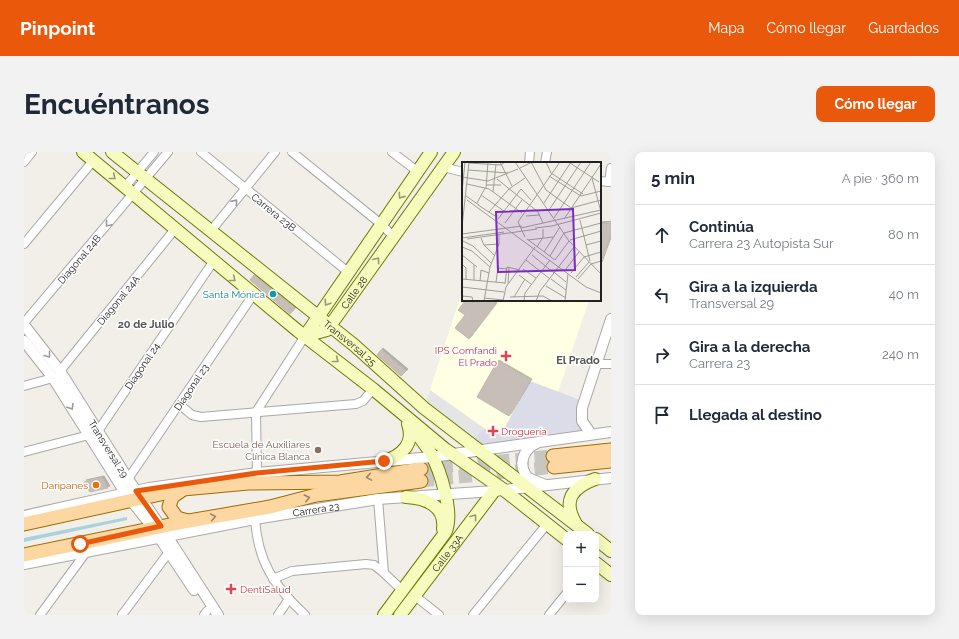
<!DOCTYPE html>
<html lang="es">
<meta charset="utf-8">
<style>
:root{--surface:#fff;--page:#f2f2f3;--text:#1f2937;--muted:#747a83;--line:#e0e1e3;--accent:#ea580c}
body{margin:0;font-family:Raleway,sans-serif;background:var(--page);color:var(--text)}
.controls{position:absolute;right:12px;bottom:12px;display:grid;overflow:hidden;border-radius:8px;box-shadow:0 4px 16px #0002}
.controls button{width:36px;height:36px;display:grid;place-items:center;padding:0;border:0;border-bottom:1px solid var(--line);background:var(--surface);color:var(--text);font:20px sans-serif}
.stop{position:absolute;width:12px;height:12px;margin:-9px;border:3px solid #ea580c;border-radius:50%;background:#fff}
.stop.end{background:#ea580c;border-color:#fff;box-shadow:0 1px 4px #0008}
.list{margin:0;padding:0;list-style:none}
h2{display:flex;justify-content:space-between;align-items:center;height:52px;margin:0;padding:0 16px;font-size:17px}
h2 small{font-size:13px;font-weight:400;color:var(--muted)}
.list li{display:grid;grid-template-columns:26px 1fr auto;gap:12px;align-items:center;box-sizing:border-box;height:60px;padding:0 16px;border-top:1px solid var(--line)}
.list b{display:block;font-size:15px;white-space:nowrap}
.list p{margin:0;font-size:13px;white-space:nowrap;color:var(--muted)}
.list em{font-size:13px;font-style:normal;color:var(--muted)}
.icon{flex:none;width:22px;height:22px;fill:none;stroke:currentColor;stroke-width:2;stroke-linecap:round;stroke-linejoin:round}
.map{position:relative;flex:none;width:587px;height:463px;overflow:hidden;border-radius:8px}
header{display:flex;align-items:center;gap:24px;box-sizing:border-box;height:56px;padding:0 20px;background:var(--accent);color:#fff}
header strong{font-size:19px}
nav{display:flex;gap:22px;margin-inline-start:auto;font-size:14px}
.intro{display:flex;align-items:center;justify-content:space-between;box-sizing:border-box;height:96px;padding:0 24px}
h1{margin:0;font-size:28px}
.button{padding:10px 18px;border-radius:8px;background:var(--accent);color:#fff;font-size:14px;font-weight:700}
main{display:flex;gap:24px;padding:0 24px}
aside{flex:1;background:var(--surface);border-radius:8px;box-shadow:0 4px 16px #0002}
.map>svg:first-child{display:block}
</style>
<header>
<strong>Pinpoint</strong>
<nav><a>Mapa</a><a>Cómo llegar</a><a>Guardados</a></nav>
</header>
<div class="intro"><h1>Encuéntranos</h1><a class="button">Cómo llegar</a></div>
<main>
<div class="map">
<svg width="587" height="463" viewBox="0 0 587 463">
<defs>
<filter id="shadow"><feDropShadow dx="2" dy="-2" stdDeviation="0" flood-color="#0004"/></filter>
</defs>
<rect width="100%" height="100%" fill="#f2efe8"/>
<path fill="#ffffe4" d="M439,137V148H565L534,240L506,229L479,279L469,283L400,256Z"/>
<path fill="#e5e5e5" d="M406,238L460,276L449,287L400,256Z"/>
<path fill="#dcdce8" d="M506,229L559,249L558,256L567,282L455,298L449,287L460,276L469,283L479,279Z"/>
<path fill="#a9d2df" d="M103,365V368L0,390V386Z"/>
<g fill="#c7beb7" stroke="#c4b6aa" filter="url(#shadow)">
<path d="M587,71V82L576,112V72Z"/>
<path d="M230,123L271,156L266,162L226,128Z"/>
<path d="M442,148H464L471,153L445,187L431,176L441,163L434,158Z"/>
<path d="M357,198L382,219L377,224L353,203Z"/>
<path d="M473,210L506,229L485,264L453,245Z"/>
<path d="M78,326L84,336L66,340L60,330Z"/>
</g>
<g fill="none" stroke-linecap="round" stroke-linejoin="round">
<g stroke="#c8c6c0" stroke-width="13" stroke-dasharray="13 6" stroke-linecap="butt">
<path d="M397,317L529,304"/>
<path d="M397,329L530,315"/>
</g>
<defs>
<g id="minor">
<path d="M177,0L324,120"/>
<path d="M268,0L357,72L370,85"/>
<path d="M368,0L393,19"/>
<path d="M0,10L8,0"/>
<path d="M505,11L506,0"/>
<path d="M521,11L523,0"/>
<path d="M419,15L439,20"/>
<path d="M576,29L585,30L587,16"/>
<path d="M101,35L130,0"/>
<path d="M186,80L251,0"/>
<path d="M0,92L69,9"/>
<path d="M0,171L144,0"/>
<path d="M571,212H587"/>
<path d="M36,219L151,77"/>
<path d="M0,234L29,226"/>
<path d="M155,252L168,263L177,265L332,252L339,249L349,237"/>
<path d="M0,300L65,283L74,279L189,110"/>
<path d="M233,321L232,260L281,184"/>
<path d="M104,327L229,143"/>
<path d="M354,347L360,421L379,439"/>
<path d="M231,367C234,410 250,434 281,463"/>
<path d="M249,427L268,419L342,412L350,413L360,421"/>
<path d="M391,444L415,463"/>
<path d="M16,463L63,399"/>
<path d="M98,463L145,400"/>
<path d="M180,463L183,459"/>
<path d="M254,463L265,447"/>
<path d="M449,463L523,372"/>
<path d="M525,463L542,442"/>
</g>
<g id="tertiary">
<path id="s1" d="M0,173L36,219L104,327L143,384L194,463"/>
<path d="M0,189L29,226L102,342L129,376L170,438"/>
<path d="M567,282L558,269V256L587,167"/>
<path d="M513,291C499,297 493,313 504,326L519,332"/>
<path d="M0,364L125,336L233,321L408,305L587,280"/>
<path id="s2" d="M0,412L231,367L354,347L470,339L587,326"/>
</g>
<g id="secondary">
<path d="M59,0L274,179L349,237L421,297L480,338L542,387"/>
<path id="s3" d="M88,0L330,193L400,256L564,382"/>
<path id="s4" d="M281,184L303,178L430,0"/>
<path d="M281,184L407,0"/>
<path d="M360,309C378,304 391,291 384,272"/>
<path d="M382,345C402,346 422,354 419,377"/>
<path d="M552,372C538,348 548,336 571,327"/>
<path d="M572,387L587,399"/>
<path d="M572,411L587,423"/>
<path d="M360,463L421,381C431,363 416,317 406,300C401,292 394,283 388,275"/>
<path id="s5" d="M376,463L470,339"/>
</g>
<g id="primary">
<path d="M529,304L587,298"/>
<path d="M530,315L587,309"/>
<path d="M158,338L148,345L145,355L153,366L164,369"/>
<path d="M0,372L159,337L224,331L316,330L397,317"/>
<path d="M0,403L165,369L246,355L292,343L397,329"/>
</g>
</defs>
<use href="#minor" stroke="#a8a8a8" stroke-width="10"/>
<use href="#tertiary" stroke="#a8a8a8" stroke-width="12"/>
<use href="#secondary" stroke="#6f7d04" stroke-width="14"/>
<use href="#primary" stroke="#9f6c00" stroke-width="15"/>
<use href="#minor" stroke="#fff" stroke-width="8"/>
<use href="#tertiary" stroke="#fff" stroke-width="10"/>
<use href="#secondary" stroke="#f7fbbd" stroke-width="12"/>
<use href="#primary" stroke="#fdd7a2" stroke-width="13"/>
</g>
<defs><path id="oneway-chevron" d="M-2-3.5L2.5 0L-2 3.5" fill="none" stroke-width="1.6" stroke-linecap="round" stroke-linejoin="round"/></defs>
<g stroke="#979977">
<use href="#oneway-chevron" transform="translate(89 25) rotate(39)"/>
<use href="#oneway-chevron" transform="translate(377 44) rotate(125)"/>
<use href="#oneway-chevron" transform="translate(353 108) rotate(-54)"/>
<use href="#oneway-chevron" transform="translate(209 127) rotate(39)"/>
<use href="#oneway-chevron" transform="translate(303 151) rotate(124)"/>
<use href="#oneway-chevron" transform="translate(312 208) rotate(38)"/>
<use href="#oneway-chevron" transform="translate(450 365) rotate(-53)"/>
</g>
<g stroke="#9b9b9b">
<use href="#oneway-chevron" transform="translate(211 50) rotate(-51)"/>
<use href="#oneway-chevron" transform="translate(84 72) rotate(130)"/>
<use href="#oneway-chevron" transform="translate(24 203) rotate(52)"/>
<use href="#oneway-chevron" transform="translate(47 255) rotate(58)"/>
</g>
<g stroke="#9a8568">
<use href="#oneway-chevron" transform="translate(345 325) rotate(171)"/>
<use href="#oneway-chevron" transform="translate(283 346) rotate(-13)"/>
<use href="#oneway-chevron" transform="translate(189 365) rotate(-10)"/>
</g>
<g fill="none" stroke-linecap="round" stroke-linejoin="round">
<path stroke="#ea580c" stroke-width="5" d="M56,392L137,374L112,339L233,321L360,309"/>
</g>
<circle fill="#0f9aa8" stroke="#fff" stroke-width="1.5" cx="249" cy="142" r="4"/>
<g fill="#e0444e" stroke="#fff" stroke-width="1.5">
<path d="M480 198h4v4h4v4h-4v4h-4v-4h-4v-4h4z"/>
<path d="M467 273h4v4h4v4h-4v4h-4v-4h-4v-4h4z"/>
<path d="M205 431h4v4h4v4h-4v4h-4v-4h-4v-4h4z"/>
</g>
<circle fill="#8d6e63" stroke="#fff" stroke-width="1.5" cx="294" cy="298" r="4"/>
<circle fill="#e8710a" stroke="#fff" stroke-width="1.5" cx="72" cy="333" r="4"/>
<g text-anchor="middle" stroke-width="3" stroke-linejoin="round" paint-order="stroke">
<g font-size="10" fill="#212121" stroke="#fff">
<text transform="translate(250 60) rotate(39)" y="4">Carrera 23B</text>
<text transform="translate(55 107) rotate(-50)" y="4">Diagonal 24B</text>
<text dy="4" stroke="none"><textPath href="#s4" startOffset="69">Calle 28</textPath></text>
<text transform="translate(94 148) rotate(-51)" y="4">Diagonal 24A</text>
<text dy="4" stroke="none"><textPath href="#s3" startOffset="305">Transversal 25</textPath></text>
<text transform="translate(118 214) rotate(-56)" y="4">Diagonal 24</text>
<text transform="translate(167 235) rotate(-56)" y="4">Diagonal 23</text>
<text dy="4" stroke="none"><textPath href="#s1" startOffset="150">Transversal 29</textPath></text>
<text dy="4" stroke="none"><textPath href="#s2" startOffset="297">Carrera 23</textPath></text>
<text dy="4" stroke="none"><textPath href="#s5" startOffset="78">Calle 33A</textPath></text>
</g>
<g font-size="10" fill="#0d838f" stroke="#fff" text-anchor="end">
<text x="241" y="146">Santa Mónica</text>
</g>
<g font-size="10" fill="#be3a42" stroke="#fff" text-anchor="start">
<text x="473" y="202" text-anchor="end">IPS Comfandi<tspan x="473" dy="12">El Prado</tspan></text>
<text x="477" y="283">Droguería</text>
<text x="216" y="441">DentiSalud</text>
</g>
<g font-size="10" fill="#785e54" stroke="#fff" text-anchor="end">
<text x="286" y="296">Escuela de Auxiliares<tspan x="286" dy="12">Clínica Blanca</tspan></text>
</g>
<g font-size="10" fill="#c56008" stroke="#fff" text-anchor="end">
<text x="64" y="337">Daripanes</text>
</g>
<g font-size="11" font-weight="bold" fill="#545454" stroke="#fff">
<text x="122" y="176">20 de Julio</text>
<text x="554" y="212">El Prado</text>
</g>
</g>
<g transform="translate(438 10)">
<rect width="139" height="139" fill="#f2efe8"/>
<path fill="none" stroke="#9e9d98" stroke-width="1" d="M38,0L50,24M53,0L107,79L139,112M69,0L84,28L109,46L139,38M84,0L89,11L121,32M7,1L39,3L43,0M108,1L137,20M58,6L70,0M6,8L46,11M87,14L119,34L139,29M0,15L26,19L56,7M130,16L139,50M35,17L76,50L81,61M5,22L27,27L60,51M24,23H39M24,26L26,0M0,30L3,0M31,30L34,2M19,33L42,49M4,34L17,43M5,38L124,125L139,131M15,41L23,26M82,41L109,0M16,43L33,54M87,48L119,0M27,50L47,27L63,16M64,54L78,53M92,56L129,0M36,57L59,27L69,38M102,57L139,2M118,58L128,99M43,61L60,38M0,65L7,0M59,66L139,48M73,66L90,64L139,51M0,72L60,64M63,75L56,60L98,0M0,76L42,70M19,76L22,83L33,94M5,77L75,67M65,77L93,98M66,78L91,75M108,78L139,69M1,79L11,84L29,101M22,83L37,82M124,83L139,79M0,85L10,89L28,105M75,85L81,75V67M82,90L98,65M0,93L15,105M70,93L92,111M88,94L102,71L139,61M64,98L88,117M93,98L107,79M0,102L4,106V117M61,107L74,116M104,107L117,90M93,111L104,120M109,111L122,95L139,90M57,113L69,122M114,115L127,100M0,117L43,121M89,117L104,128M116,117L129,102L139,99M12,118V103M18,119L19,108L27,111M34,120L36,106L45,107M43,122L45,105L58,108M46,122L47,105M84,124L104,136M0,125L42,130M0,134L10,135L11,139M48,135L81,134L90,139M52,135L63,117M22,136L41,138M22,139L28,105L37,82V73M41,139L44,125L73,85M62,139L63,131L88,98M74,139L78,129L112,85M103,139L106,112"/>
<path fill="#7b2cbf" fill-opacity="0.15" stroke="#7b2cbf" stroke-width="2" d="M111,47L113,108L36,110L34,50Z"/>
<rect width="139" height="139" fill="none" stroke="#212121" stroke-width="2"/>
</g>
</svg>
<div class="controls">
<button>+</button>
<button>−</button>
</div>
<div class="stop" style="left:56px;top:392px"></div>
<div class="stop end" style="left:360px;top:309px"></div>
</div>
<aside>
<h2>5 min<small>A pie · 360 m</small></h2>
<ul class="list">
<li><svg class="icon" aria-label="ahead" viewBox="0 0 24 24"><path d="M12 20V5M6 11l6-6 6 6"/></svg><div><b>Continúa</b><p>Carrera 23 Autopista Sur</p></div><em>80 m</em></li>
<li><svg class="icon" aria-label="left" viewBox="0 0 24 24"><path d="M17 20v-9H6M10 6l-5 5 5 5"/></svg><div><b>Gira a la izquierda</b><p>Transversal 29</p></div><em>40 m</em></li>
<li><svg class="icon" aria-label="right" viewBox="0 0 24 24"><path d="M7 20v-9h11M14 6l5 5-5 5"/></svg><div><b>Gira a la derecha</b><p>Carrera 23</p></div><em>240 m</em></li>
<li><svg class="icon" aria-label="arrive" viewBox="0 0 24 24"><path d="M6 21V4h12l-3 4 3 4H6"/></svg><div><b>Llegada al destino</b></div></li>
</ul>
</aside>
</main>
